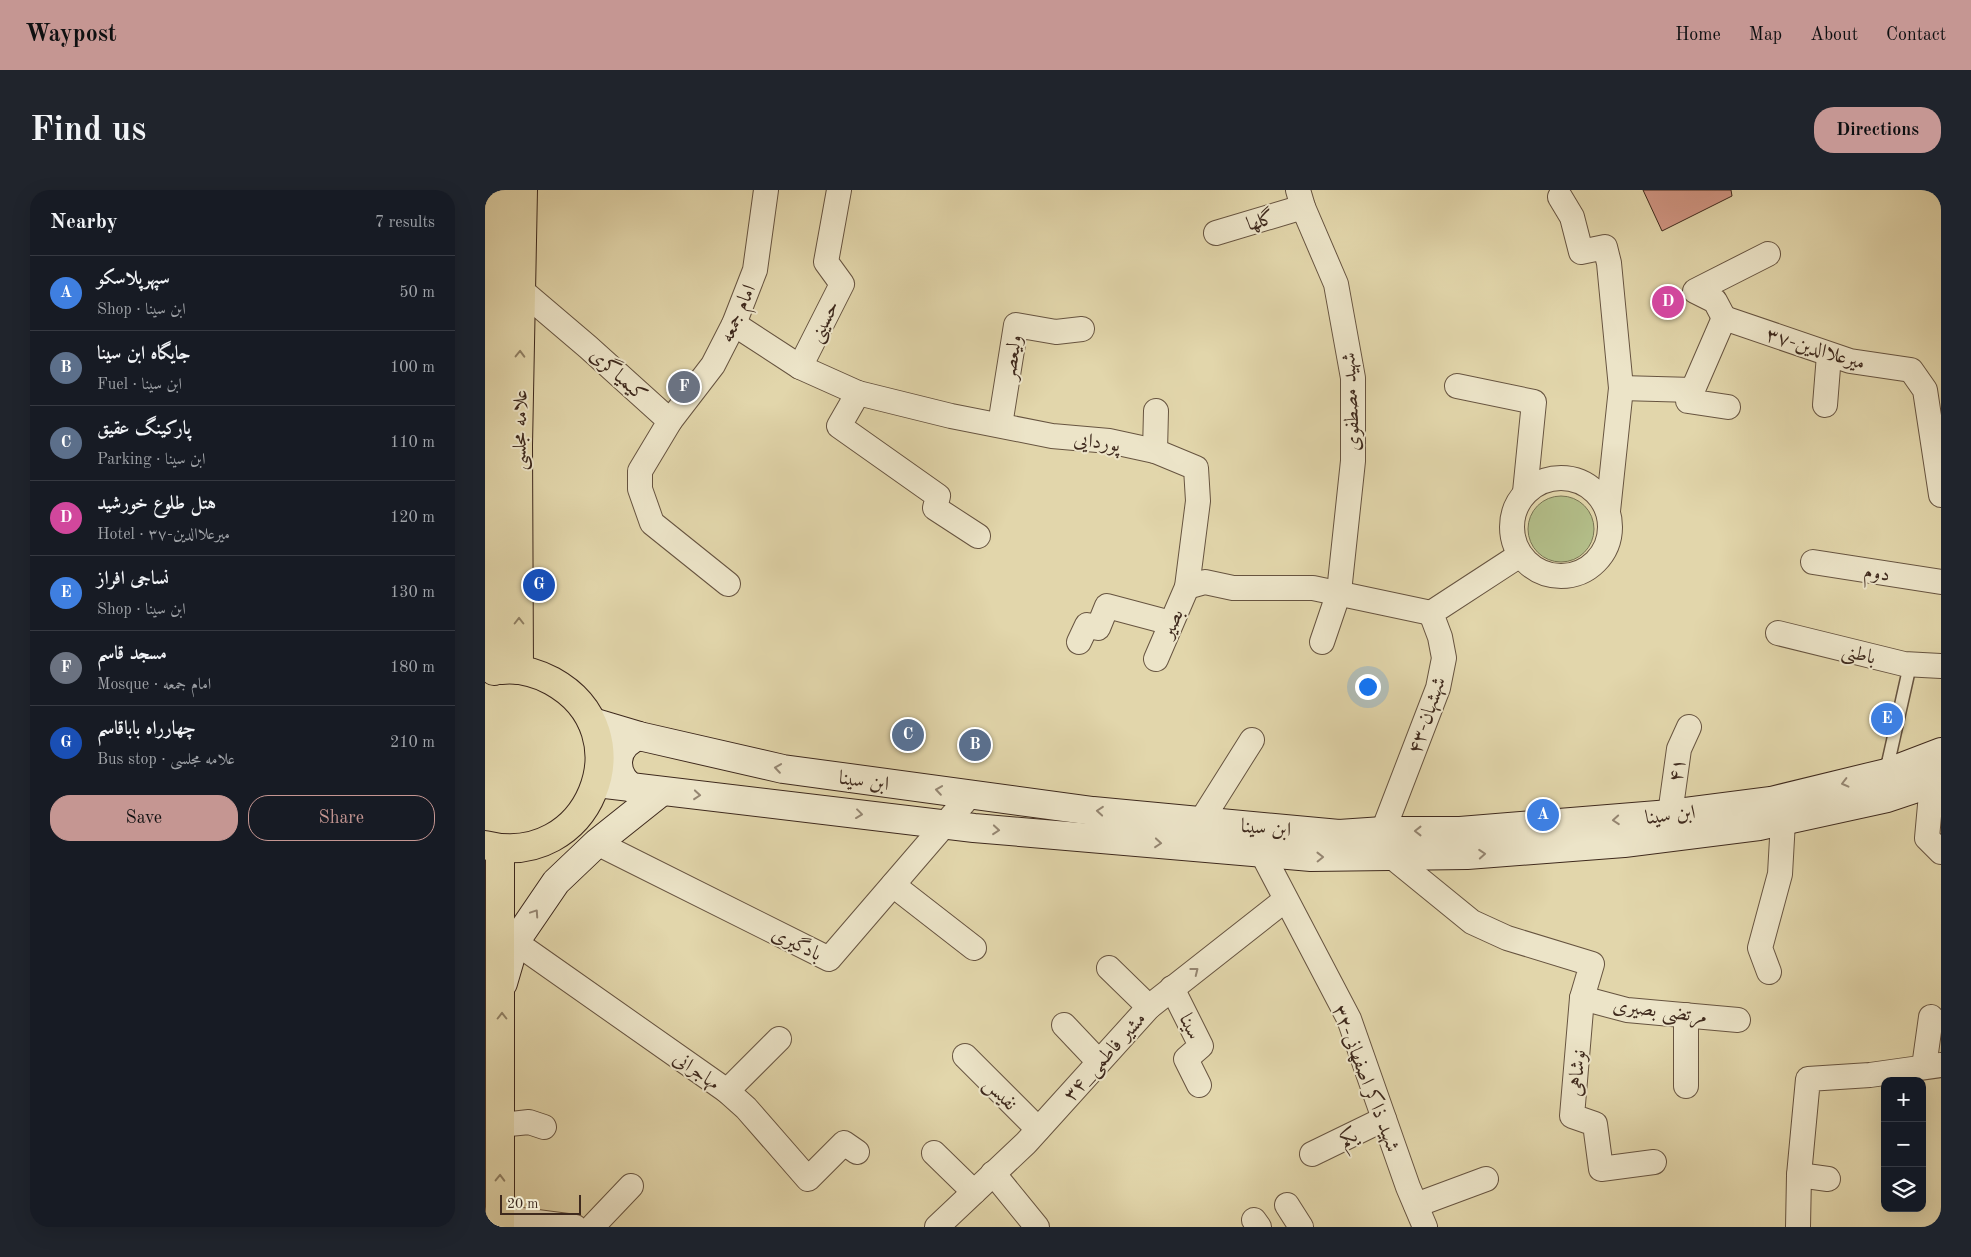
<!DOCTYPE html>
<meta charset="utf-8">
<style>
:root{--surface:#171b24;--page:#20242c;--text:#f1f3f6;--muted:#9ea1a6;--line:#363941;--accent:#c59692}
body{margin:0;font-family:"Old Standard TT",Amiri,serif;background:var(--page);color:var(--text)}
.controls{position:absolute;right:15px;bottom:15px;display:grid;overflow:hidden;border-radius:10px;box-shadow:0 5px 20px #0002}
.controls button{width:45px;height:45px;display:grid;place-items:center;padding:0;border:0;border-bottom:1px solid var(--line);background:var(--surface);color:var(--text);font:25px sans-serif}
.scale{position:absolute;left:15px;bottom:12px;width:81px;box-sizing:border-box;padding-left:5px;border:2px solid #3e291d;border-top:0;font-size:14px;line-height:18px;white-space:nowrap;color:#3e291d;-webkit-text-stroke:4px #ece4c8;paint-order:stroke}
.you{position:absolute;left:882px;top:496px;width:18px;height:18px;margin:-12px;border:4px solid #fff;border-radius:50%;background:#1a73e8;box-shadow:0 0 0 8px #1a73e833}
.badge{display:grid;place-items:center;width:32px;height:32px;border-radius:50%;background:var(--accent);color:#fff;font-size:16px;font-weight:700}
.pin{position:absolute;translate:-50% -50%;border:2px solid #fff;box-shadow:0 1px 5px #0006}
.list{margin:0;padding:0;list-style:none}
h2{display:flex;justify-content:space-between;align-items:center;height:65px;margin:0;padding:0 20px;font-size:21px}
h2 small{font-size:16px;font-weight:400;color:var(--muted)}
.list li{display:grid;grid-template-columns:32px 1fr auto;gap:15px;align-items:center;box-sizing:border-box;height:75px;padding:0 20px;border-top:1px solid var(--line)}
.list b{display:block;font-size:19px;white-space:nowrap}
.list p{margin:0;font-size:16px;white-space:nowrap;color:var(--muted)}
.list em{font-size:16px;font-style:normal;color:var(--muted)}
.actions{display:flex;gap:10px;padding:15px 20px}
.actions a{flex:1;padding:11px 0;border:1px solid var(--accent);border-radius:20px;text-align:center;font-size:18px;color:var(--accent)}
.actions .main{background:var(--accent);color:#111}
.icon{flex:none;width:28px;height:28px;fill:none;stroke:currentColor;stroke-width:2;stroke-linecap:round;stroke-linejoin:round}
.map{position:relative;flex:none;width:1456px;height:1037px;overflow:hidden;border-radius:20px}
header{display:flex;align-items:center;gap:30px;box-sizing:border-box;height:70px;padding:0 25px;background:var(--accent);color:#111}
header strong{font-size:24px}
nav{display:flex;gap:28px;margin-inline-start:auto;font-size:18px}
.intro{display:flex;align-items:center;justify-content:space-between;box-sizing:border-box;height:120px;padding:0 30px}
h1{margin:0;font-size:35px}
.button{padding:12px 22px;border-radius:20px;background:var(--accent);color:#111;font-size:18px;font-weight:700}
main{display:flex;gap:30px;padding:0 30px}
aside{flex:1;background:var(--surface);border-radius:20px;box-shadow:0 5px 20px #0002}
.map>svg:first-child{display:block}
</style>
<header>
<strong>Waypost</strong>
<nav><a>Home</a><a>Map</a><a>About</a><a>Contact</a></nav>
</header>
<div class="intro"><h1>Find us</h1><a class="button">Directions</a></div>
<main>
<aside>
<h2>Nearby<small>7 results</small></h2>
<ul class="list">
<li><span class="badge" style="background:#3f7fe0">A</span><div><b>سپهرپلاسکو</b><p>Shop · ابن سینا</p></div><em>50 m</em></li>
<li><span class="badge" style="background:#5c6f8a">B</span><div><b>جایگاه ابن سینا</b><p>Fuel · ابن سینا</p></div><em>100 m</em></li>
<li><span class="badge" style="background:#5c6f8a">C</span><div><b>پارکینگ عقیق</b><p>Parking · ابن سینا</p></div><em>110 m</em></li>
<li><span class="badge" style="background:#d1479c">D</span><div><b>هتل طلوع خورشید</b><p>Hotel · ۳۷-میرعلاالدین</p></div><em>120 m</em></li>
<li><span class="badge" style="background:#3f7fe0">E</span><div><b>نساجی افراز</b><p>Shop · ابن سینا</p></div><em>130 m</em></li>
<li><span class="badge" style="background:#6b7280">F</span><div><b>مسجد قاسم</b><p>Mosque · امام جمعه</p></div><em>180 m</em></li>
<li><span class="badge" style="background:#1a4fb4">G</span><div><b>چهارراه باباقاسم</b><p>Bus stop · علامه مجلسی</p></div><em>210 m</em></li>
</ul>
<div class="actions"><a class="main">Save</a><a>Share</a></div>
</aside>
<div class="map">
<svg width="1456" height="1037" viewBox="0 0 1456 1037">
<rect width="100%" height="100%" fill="#e2d6ab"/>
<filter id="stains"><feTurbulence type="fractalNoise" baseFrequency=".004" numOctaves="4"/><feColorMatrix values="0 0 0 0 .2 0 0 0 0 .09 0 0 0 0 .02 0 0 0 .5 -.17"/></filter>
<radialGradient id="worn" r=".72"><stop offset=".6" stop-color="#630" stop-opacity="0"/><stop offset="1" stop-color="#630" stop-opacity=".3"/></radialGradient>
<circle fill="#b3be89" stroke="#787453" cx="1076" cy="339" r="33"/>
<path fill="#d19684" stroke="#3e291d" d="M1158,0H1246L1247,6L1177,41Z"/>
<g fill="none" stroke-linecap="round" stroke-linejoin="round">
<defs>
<path id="service" d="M1401,582L1425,475"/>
<g id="minor">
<path d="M813,0L818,17L851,94L868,188V271L854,402L837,452"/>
<path d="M1075,7L1087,27L1096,62L1120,57L1124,73L1136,198L1123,321"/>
<path d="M731,43L818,17"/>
<path d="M36,100L103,157L185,231L155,281V299L167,333L243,394"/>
<path d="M1239,128L1230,111L1210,101L1283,64"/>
<path d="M249,134L315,177L373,203L354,236L453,306L450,318L493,346"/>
<path d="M315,177L357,94L341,72L354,0"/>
<path d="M972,196L1049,212L1040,302"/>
<path d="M1136,198L1208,200"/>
<path d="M373,203L466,226L567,246L624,251L670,261L711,278L713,311L702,397L671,469"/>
<path d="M1340,215L1344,165"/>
<path d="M1243,217L1203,211L1239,128L1365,171L1426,180L1440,200L1456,305"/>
<path d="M185,231L228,175L249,134L270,80L281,0"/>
<path d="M515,235L531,135L571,142L597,139"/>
<path d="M670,261L671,221"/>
<circle cx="1076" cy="337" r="49"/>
<path d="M1035,365L946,423L955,447L959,468L953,498L898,641L906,666L987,732L1022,748L1107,774L1097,808L1087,926L1110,934L1116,979L1169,972"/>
<path d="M1328,372L1456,392"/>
<path d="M702,397L720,392L748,398H828L946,423"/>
<path d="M1293,443L1419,474L1456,476"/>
<path d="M594,452L602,435L613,438L622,416L686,433"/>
<path d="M1447,593L1442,648L1456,662"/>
<path d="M1185,624L1194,559L1204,537"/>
<path d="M716,631L767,550"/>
<path d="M769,648L864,829L923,997L940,1037"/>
<path d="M112,653L344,769L486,604"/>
<path d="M408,695L489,758"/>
<path d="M30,752L242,901L261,918L323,989L359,953L372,962"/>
<path d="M624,778L664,817"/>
<path d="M1284,782L1275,758L1295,684L1298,631"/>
<path d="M687,798L716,856L701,869L714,895"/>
<path d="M1097,808L1142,820L1253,830"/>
<path d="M1201,825V896"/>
<path d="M579,835L614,872"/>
<path d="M480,866L553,939"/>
<path d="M1439,877L1446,827"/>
<path d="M242,901L294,849"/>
<path d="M16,935L44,932L59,937"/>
<path d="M449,963L489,1002"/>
<path d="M827,964L899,929"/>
<path d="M508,983L552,1037"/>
<path d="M1314,985L1343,989"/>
<path d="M802,1015L816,1037"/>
<path d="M931,1015L1001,989"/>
<path d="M15,1027L90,1037"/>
<path d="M769,1030L774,1037"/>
<path d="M107,1037L146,996"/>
<path d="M452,1037L541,953L664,817L800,710"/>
<path d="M1313,1037L1314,985L1323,889L1385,885L1456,875"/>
</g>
<g id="secondary">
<path d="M107,532L154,546L298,579L608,621L854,644L898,641H975L1185,624L1286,611L1401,583L1456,562"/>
<path d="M112,593L489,638L826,667L982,665L1139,653L1274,636L1402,608L1456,590"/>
<path d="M149,599C126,585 128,555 154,546"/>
<path d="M18,793L30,752L71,692L112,653L176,602"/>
</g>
<g id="primary">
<path d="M34,480L33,255L38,0"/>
<path d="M9,481L7,358L11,0"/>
<path d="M0,655C103,681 161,543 67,491C52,483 34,478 16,480"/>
<path d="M15,1037V659"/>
</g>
</defs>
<use href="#service" stroke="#675440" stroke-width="15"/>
<use href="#minor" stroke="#675440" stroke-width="26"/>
<use href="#secondary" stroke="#3e291d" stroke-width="30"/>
<use href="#primary" stroke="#3e291d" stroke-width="30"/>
<use href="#service" stroke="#ece4c8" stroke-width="12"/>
<use href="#minor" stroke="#ece4c8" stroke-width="24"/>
<use href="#secondary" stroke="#ece4c8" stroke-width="28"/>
<use href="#primary" stroke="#e2d6ab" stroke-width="28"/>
</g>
<defs><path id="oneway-chevron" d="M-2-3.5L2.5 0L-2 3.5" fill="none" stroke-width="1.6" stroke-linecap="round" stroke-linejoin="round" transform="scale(1.25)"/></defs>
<g stroke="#908064">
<use href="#oneway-chevron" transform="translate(35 164) rotate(-89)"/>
<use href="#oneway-chevron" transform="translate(34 431) rotate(-90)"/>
<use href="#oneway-chevron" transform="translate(17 826) rotate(-90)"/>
<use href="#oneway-chevron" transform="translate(15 988) rotate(-89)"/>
</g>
<g stroke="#958672">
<use href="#oneway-chevron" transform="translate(293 578) rotate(-172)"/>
<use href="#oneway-chevron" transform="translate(1360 593) rotate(166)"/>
<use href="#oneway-chevron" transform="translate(454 600) rotate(-172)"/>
<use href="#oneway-chevron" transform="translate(212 605) rotate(5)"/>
<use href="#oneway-chevron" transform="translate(615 621) rotate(-175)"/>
<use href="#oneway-chevron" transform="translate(374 624) rotate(7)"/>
<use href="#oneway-chevron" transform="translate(1131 630) rotate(176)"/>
<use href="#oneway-chevron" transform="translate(511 640) rotate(5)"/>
<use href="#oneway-chevron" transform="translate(933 641) rotate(-180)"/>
<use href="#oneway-chevron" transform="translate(673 653) rotate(5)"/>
<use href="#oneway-chevron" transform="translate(997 664) rotate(-4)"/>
<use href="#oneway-chevron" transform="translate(835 667) rotate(-1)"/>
<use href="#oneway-chevron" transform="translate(50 723) rotate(-56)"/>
<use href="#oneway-chevron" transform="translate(710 781) rotate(-38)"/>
</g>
<g text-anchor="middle" stroke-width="4" stroke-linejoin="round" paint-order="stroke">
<g font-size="20" fill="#3e291d" stroke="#ece4c8">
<text transform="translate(775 30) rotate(-17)" y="7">گلها</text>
<text transform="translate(252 123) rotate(-66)" y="7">امام جمعه</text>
<text transform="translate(338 131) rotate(-63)" y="7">حسینی</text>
<text transform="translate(1331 158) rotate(17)" y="7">۳۷-میرعلاالدین</text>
<text transform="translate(526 167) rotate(-81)" y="7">ولیعصر</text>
<text transform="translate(134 184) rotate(42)" y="7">کیمیاگری</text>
<text transform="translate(865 212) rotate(-93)" y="7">شهید مصطفوی</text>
<text transform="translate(34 240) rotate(-89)" y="7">علامه مجلسی</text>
<text transform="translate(612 251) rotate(8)" y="7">پوردایی</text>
<text transform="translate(1392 382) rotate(9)" y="7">دوم</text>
<text transform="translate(686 433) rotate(-66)" y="7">بصیر</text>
<text transform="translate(1374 463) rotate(14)" y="7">باطنی</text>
<text transform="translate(941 525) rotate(-71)" y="7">۴۳-شهشهان</text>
<text transform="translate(1191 580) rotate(-81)" y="7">۴۱</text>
<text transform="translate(379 590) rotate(8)" y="7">ابن سینا</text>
<text transform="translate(1185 624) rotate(-7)" y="7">ابن سینا</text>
<text transform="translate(781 637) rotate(5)" y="7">ابن سینا</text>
<text transform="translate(312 753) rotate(26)" y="7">بادگیری</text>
<text transform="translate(1175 820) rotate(7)" y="7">مرتضی بصیری</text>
<text transform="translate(706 836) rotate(64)" y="7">سینا</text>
<text transform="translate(619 866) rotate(-48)" y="7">۳۴_مشیر فاطمی</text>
<text transform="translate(212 880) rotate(35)" y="7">مهاجرانی</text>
<text transform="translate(1091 883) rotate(-85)" y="7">نوشاهی</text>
<text transform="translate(882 888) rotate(69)" y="7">۳۲-شهید ذاکر اصفهانی</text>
<text transform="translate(516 903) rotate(45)" y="7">نفیس</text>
<text transform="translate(863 947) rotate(-26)" y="7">یکم</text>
</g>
</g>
<rect width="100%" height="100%" filter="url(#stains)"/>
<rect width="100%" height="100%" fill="url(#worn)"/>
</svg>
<div class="controls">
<button>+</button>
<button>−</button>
<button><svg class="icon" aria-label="layers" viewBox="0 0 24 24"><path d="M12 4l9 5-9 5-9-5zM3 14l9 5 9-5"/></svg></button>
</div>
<div class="scale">20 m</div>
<div class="you"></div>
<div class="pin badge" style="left:1058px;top:625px;background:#3f7fe0">A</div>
<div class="pin badge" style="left:490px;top:555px;background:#5c6f8a">B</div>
<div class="pin badge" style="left:423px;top:545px;background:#5c6f8a">C</div>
<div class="pin badge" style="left:1183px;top:112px;background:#d1479c">D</div>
<div class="pin badge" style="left:1402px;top:529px;background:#3f7fe0">E</div>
<div class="pin badge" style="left:199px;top:197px;background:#6b7280">F</div>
<div class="pin badge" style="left:54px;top:395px;background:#1a4fb4">G</div>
</div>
</main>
